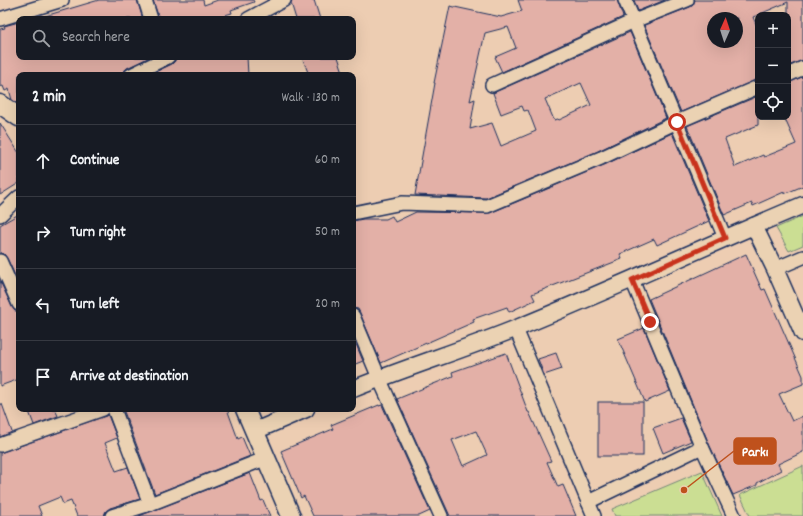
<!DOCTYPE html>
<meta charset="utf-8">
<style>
:root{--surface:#171b24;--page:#242831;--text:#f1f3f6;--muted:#9ea1a6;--line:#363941}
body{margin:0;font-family:Dekko,sans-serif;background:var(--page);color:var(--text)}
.controls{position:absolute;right:12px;top:12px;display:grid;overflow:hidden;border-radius:8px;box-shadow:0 4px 16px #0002}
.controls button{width:36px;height:36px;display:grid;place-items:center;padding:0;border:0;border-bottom:1px solid var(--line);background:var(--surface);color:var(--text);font:20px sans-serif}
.compass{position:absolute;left:707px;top:12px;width:36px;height:36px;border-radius:50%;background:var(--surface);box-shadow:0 4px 16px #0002;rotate:3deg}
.stop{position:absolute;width:12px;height:12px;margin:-9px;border:3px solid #c8321e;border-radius:50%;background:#fff}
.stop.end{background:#c8321e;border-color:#fff;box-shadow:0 1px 4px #0008}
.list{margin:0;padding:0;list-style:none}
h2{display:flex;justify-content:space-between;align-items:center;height:52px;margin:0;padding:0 16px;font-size:17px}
h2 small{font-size:13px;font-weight:400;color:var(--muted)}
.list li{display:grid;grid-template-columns:26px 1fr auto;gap:12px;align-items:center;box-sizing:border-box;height:72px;padding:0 16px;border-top:1px solid var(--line)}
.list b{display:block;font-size:15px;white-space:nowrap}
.list em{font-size:13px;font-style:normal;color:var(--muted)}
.icon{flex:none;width:22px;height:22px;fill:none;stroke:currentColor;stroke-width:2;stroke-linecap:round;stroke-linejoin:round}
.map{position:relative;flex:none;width:803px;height:516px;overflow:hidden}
.search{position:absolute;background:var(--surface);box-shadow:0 4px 16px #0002;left:16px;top:16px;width:340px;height:44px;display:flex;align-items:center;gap:10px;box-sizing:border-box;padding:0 14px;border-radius:8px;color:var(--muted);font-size:15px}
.panel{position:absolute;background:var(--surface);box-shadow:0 4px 16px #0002;left:16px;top:72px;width:340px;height:340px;border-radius:8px}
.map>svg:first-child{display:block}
</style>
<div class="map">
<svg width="803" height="516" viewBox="0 0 803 516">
<rect width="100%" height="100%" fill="#edcdb2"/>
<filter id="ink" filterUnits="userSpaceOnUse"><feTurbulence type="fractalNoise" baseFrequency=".025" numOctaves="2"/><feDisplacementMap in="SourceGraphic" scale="8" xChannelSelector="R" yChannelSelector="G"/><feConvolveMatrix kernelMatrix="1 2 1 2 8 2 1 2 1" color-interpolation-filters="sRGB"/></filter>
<g filter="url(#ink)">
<g fill="#cbde93" stroke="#738678">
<path d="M803,216V245L789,251L776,228Z"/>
<path d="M803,466V516H750L740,495Z"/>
<path d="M702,471L722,516H615L612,509Z"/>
</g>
<g fill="#e3b0a7" stroke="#1b2f5e" fill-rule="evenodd">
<path d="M99,0H137L143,19H45V16Z"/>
<path d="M153,0H203L204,5L218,0H253L254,2L231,10L232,13L225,15L226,19H159Z"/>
<path d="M292,0H314L320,19H296L291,3Z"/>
<path d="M518,0H617L623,17L502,72L495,57L516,48L508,27L485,33L470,101L475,99L470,129L492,123L501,146L536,131L528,110L524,111L522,106L501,114L493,93L630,32L666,118L598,151L486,198L415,195L435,83H434L450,6L501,17L522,11ZM581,83L591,105L559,120L558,119L554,120L545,99Z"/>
<path d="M634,0H665L638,11Z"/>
<path d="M695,0H803V60L788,66V2L753,17L758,29V79L681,112L644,25L690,7L693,5ZM713,18H737V42H713Z"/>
<path d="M19,22V57H150L127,68L124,71L123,75H19V104L12,100L9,89L5,91L3,86L0,87V29L5,28L4,26Z"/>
<path d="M176,57H247L248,75H149L172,64L175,61Z"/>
<path d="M302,57H338L344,75H309Z"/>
<path d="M802,77L803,80V186L784,194V192L753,206L752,203L724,215L687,126L758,96V125L725,139L735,167L763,155L764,157L796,144L784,117H788V83Z"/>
<path d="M0,123L19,153V183L0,195Z"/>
<path d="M672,133L709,221L657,245L654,239L620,254L622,259L532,294L535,300L509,312L507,307L473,319L474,322L381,363L360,313L358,309L353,308V221L363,219H386L392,216L395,222L416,212L490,213L604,165Z"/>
<path d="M19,214V284L7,258L4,254L0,253V225Z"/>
<path d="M746,254L762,290L765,289L803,376V384L779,394L792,421L803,416V452L778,464L781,470L757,483V485L733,495L709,444L649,299Z"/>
<path d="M0,281L12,307L15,311L19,312V379L0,386Z"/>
<path d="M644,328L670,391L645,402L618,339Z"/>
<path d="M353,337L363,361L353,365Z"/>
<path d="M506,353L528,412H529L551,461L547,462L558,487L563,485L576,516H450L397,399L453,376L452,372ZM476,431L487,455L463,466L452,440Z"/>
<path d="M556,353L562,369L544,375L538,359Z"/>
<rect x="598" y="402" width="45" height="54"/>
<path d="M0,404H2L12,432L0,437Z"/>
<path d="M379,405V406L382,405L430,511L419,516H313L304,496L301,498L281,451L333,429L331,425Z"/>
<path d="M28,409H55L58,416L34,425Z"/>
<path d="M123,409H227L238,439L242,437L250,456L155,494Z"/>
<path d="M108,415L117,438L105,443L116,471L128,467L140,499L110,508L106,511L104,516H77L71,501L63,504L60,497L38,506L42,516H0V453Z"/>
<path d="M681,418L691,441L663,453L653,428Z"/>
<path d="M250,473L261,501L263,500L270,516H139Z"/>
</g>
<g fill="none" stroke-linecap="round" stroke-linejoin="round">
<defs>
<g id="minor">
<path d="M145,0L151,19"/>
<path d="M625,0L725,238"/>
<path d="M0,19L62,0"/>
<path d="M248,19L284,0"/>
<path d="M131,75L168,57"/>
<path d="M788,75L803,68"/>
<path d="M492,85L634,21L687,0"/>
<path d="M353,213L402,203L487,206L601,158L677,122L758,87"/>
<path d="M0,215L19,197"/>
<path d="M0,261L19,304"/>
<path d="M775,269L803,257"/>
<path d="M632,280L702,447L734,516"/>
<path d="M353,316L379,378L441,516"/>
<path d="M516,329L594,516"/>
<path d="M114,409L150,504"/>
<path d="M0,445L103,409"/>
<path d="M588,502L702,447"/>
<path d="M112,516L150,504L267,458"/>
</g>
<g id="tertiary">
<path d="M754,226L775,269L803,333"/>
<path d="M353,389C407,367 463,350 517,328C613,289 707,245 803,205"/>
<path d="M255,431L306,409"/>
</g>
<g id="secondary">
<path d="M0,104L19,117"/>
<path d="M245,409L291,516"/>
</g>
</defs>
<use href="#minor" stroke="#1b2f5e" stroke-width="16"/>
<use href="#tertiary" stroke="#1b2f5e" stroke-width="19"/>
<use href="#secondary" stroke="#1b2f5e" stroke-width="21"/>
<use href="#minor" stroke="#ebd2b3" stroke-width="13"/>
<use href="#tertiary" stroke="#ebd2b3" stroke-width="16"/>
<use href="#secondary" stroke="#ebd2b3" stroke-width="18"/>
</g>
</g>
<g fill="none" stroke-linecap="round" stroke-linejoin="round" filter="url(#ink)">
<path stroke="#c8321e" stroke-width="5" d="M650,322L632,280L725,238L677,122"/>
</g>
<path fill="none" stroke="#bf511c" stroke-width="1.5" d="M684 490L734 451"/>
<circle fill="#bf511c" stroke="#ebd2b3" stroke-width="1.5" cx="684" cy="490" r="4"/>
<rect fill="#bf511c" stroke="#bf511c" stroke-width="1.5" x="734" y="438" width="42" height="26" rx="4"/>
<g font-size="14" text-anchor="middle" font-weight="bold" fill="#fff">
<text x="755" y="456">Parkı</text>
</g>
</svg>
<div class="controls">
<button>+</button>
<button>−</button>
<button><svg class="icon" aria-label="locate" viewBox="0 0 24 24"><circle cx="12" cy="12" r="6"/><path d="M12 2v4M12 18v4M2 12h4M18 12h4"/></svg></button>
</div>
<svg class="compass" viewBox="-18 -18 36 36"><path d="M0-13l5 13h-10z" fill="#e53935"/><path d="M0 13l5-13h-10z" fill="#9ea1a6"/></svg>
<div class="stop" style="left:677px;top:122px"></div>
<div class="stop end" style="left:650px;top:322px"></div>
<div class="search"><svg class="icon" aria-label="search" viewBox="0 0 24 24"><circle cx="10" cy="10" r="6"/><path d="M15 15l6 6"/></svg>Search here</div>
<section class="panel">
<h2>2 min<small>Walk · 130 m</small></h2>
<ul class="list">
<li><svg class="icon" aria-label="ahead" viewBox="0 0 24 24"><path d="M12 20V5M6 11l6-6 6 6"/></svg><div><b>Continue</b></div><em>60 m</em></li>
<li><svg class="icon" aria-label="right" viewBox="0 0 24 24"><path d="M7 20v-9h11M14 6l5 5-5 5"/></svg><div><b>Turn right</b></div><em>50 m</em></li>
<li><svg class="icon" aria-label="left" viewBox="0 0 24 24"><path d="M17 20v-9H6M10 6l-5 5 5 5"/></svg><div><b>Turn left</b></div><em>20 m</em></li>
<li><svg class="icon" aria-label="arrive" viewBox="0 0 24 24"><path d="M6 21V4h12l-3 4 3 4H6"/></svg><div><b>Arrive at destination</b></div></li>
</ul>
</section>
</div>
